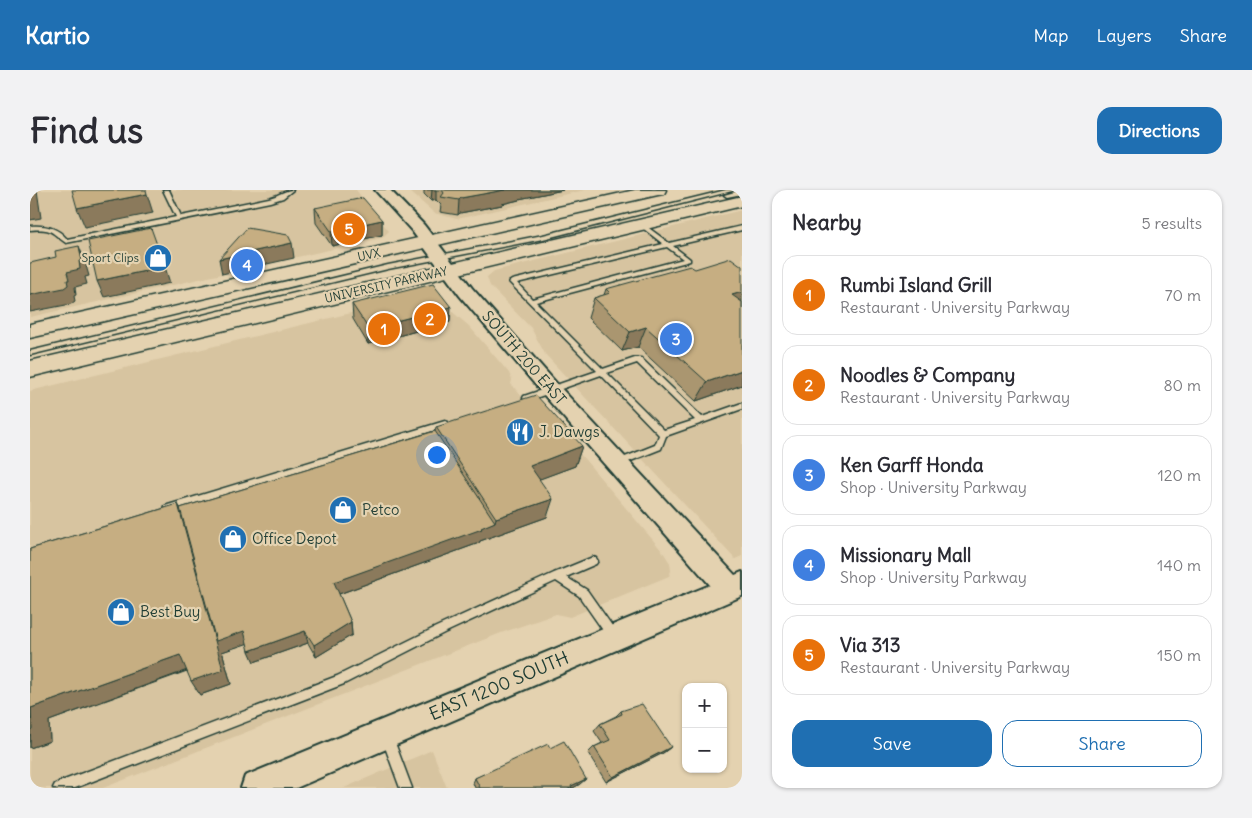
<!DOCTYPE html>
<meta charset="utf-8">
<style>
:root{--surface:#fff;--page:#f2f2f3;--text:#2b2b33;--muted:#7c7c81;--line:#e1e1e2;--accent:#1f6fb2}
body{margin:0;font-family:Delius,sans-serif;background:var(--page);color:var(--text)}
.controls{position:absolute;right:15px;bottom:15px;display:grid;overflow:hidden;border-radius:10px;box-shadow:0 1px 4px #0004}
.controls button{width:45px;height:45px;display:grid;place-items:center;padding:0;border:0;border-bottom:1px solid var(--line);background:var(--surface);color:var(--text);font:25px sans-serif}
.you{position:absolute;left:406px;top:264px;width:18px;height:18px;margin:-12px;border:4px solid #fff;border-radius:50%;background:#1a73e8;box-shadow:0 0 0 8px #1a73e833}
.badge{display:grid;place-items:center;width:32px;height:32px;border-radius:50%;background:var(--accent);color:#fff;font-size:16px;font-weight:700}
.pin{position:absolute;translate:-50% -50%;border:2px solid #fff;box-shadow:0 1px 5px #0006}
.list{margin:0;padding:0;list-style:none}
h2{display:flex;justify-content:space-between;align-items:center;height:65px;margin:0;padding:0 20px;font-size:21px}
h2 small{font-size:16px;font-weight:400;color:var(--muted)}
.list li{display:grid;grid-template-columns:32px 1fr auto;gap:15px;align-items:center;box-sizing:border-box;height:80px;margin:0 10px 10px;padding:0 10px;border:1px solid var(--line);border-radius:15px}
.list b{display:block;font-size:19px;white-space:nowrap}
.list p{margin:0;font-size:16px;white-space:nowrap;color:var(--muted)}
.list em{font-size:16px;font-style:normal;color:var(--muted)}
.actions{display:flex;gap:10px;padding:15px 20px}
.actions a{flex:1;padding:11px 0;border:1px solid var(--accent);border-radius:15px;text-align:center;font-size:18px;color:var(--accent)}
.actions .main{background:var(--accent);color:#fff}
.map{position:relative;flex:none;width:712px;height:598px;overflow:hidden;border-radius:15px}
header{display:flex;align-items:center;gap:30px;box-sizing:border-box;height:70px;padding:0 25px;background:var(--accent);color:#fff}
header strong{font-size:24px}
nav{display:flex;gap:28px;margin-inline-start:auto;font-size:18px}
.intro{display:flex;align-items:center;justify-content:space-between;box-sizing:border-box;height:120px;padding:0 30px}
h1{margin:0;font-size:35px}
.button{padding:12px 22px;border-radius:15px;background:var(--accent);color:#fff;font-size:18px;font-weight:700}
main{display:flex;gap:30px;padding:0 30px}
aside{flex:1;background:var(--surface);border-radius:15px;box-shadow:0 1px 4px #0004}
.map>svg:first-child{display:block}
</style>
<header>
<strong>Kartio</strong>
<nav><a>Map</a><a>Layers</a><a>Share</a></nav>
</header>
<div class="intro"><h1>Find us</h1><a class="button">Directions</a></div>
<main>
<div class="map">
<svg width="712" height="598" viewBox="0 0 712 598">
<rect width="100%" height="100%" fill="#e4d2b0"/>
<filter id="ink" filterUnits="userSpaceOnUse"><feTurbulence type="fractalNoise" baseFrequency=".02" numOctaves="2"/><feDisplacementMap in="SourceGraphic" scale="10" xChannelSelector="R" yChannelSelector="G"/><feConvolveMatrix kernelMatrix="1 2 1 2 8 2 1 2 1" color-interpolation-filters="sRGB"/></filter>
<g filter="url(#ink)">
<g fill="#d7c4a0">
<path d="M0,0H326L359,41L352,48L0,127Z"/>
<path d="M378,0H555L427,29L404,23Z"/>
<path d="M712,20V366L705,369L515,164L501,138L460,96L457,87L464,81Z"/>
<path d="M395,105L406,108L439,136L479,183L482,190L481,194L506,223L518,226L633,362L640,373L641,381L639,386L540,427L526,424L471,443L73,598H0V201Z"/>
<path d="M402,560L417,598H314Z"/>
</g>
<g fill="none" stroke-linecap="round" stroke-linejoin="round">
<defs>
<g id="service">
<path d="M133,0H139L151,26L239,8C248,6 255,0 263,0L253,8L240,12L36,53C20,42 23,38 0,40V36C15,35 27,37 37,49L146,27Z"/>
<path d="M696,0H706L513,49L358,79L0,165V161L358,75L513,45Z"/>
<path d="M712,0V4L697,7L694,5Z"/>
<path d="M612,33L639,53L712,36V40L643,56L660,69V71L506,112L573,179L605,168H611L672,227L712,213V219L636,246L631,259L588,276L585,275L584,273L585,271L625,255L629,245L571,185L500,210H494L493,208L494,206L567,181L479,92L482,90L633,54L610,36L609,35ZM637,57L653,69L502,109L487,93ZM607,173L665,230L634,240L577,183Z"/>
<path d="M415,231L418,232L419,234L418,236L138,323L135,322L134,319L135,316L138,315Z"/>
<path d="M563,367L566,368L568,371L566,374L536,387L557,400L587,443L588,446L587,449L583,451L579,449L549,406L526,391L414,443L314,494L45,598H23L25,594L29,592L307,486L406,437L524,383Z"/>
<path d="M357,540L361,542L382,598H370L351,546L353,542Z"/>
</g>
<path id="tertiary" d="M345,0H360L394,35L442,98L528,195L705,385L712,382V406L266,598H211L215,586L680,395L514,205L430,106L382,41Z"/>
<g id="primary">
<path d="M605,0H636L634,4L628,5L0,148V134Z"/>
<path d="M712,6V16L0,187V171Z"/>
</g>
</defs>
<use href="#service" stroke="#1f3d34" stroke-width="3"/>
<use href="#tertiary" stroke="#1f3d34" stroke-width="4"/>
<use href="#primary" stroke="#1f3d34" stroke-width="3"/>
<use href="#service" fill="#e4d2b0" fill-rule="evenodd"/>
<use href="#tertiary" fill="#e4d2b0" fill-rule="evenodd"/>
<use href="#primary" fill="#e4d2b0" fill-rule="evenodd"/>
</g>
<g fill="#aa9670" stroke="#1f3d34">
<path d="M394,0H533L489,9V10L472,14V15L430,23L428,25L410,22L411,15L406,10L401,11L394,4Z"/>
<path d="M285,18L352,30V45L302,56L286,33Z"/>
<path d="M576,99L712,195L666,211L608,157L592,161L558,128L564,108L574,105Z"/>
<path d="M322,114L420,132L338,154L323,129Z"/>
<path d="M406,237L552,256L545,276L509,289L517,327L450,351L449,353L309,404L321,432L322,445L286,467L278,453L224,472L217,453L192,462V461L201,494L170,505L157,481L19,531L20,551L0,558V359L148,314L150,318L405,241Z"/>
<path d="M591,521L641,557L633,563L576,592L558,563L564,557L572,553L564,541L570,534L586,526Z"/>
<path d="M520,558L550,594L543,598H445L443,593L445,588Z"/>
</g>
<g fill="#8b7a5b" stroke="#1f3d34">
<path d="M1,0H7L11,28L0,30V9Z"/>
<path d="M402,0H406V10L401,11Z"/>
<path d="M473,0H533L489,9V10L472,14V15L430,23L428,25L429,10L431,8Z"/>
<path d="M117,4L123,23L55,37L47,18Z"/>
<path d="M352,30V45L302,56L301,41Z"/>
<path d="M262,53L264,68L192,84L189,69Z"/>
<path d="M49,56L55,72L59,86L55,87L57,94L45,97L46,105L44,106L45,111L41,114L0,122V105L37,90V82L49,71Z"/>
<path d="M135,77L140,93L74,107L67,91Z"/>
<path d="M712,102V119L702,105Z"/>
<path d="M421,117L420,132L338,154V138Z"/>
<path d="M616,137L608,157L592,161L600,142Z"/>
<path d="M712,180V195L666,211L677,192Z"/>
<path d="M552,256L545,276L494,295L500,276Z"/>
<path d="M523,309L517,327L450,351L449,353L306,405L304,392L465,332L466,328Z"/>
<path d="M148,314L157,333L214,441L219,453L192,462V461L201,494L170,505L161,491Z"/>
<path d="M321,432L322,445L286,467L284,455Z"/>
<path d="M275,441L278,453L224,472L219,461Z"/>
<path d="M150,465L160,479L19,531L20,551L0,558L1,518Z"/>
<path d="M641,557L633,563L576,592L583,587Z"/>
<path d="M556,589L550,594L543,598H539L541,596Z"/>
</g>
<g fill="#c6ae82" stroke="#1f3d34">
<path d="M0,0H1L2,9H0Z"/>
<path d="M42,0H116L117,4L47,18Z"/>
<path d="M412,0H475L431,8L429,10L411,7L414,3Z"/>
<path d="M333,8L352,30L301,41L285,18Z"/>
<path d="M121,38L135,77L67,91L58,51Z"/>
<path d="M217,38L258,45L262,53L189,69Z"/>
<path d="M49,56L52,71H49L50,79L37,82L39,90H37L38,95L34,98L0,105V73L26,67L25,61Z"/>
<path d="M701,68L712,76V102L702,105L712,112V180L677,192L616,137L600,142L564,108L580,103L576,99L660,76L665,79Z"/>
<path d="M403,94L421,117L338,138L322,114Z"/>
<path d="M506,205L552,256L500,276L523,309L466,328L406,237Z"/>
<path d="M405,241L465,332L451,338L452,339L304,392L321,432L284,455L275,441L219,461L214,441L186,451L150,318Z"/>
<path d="M148,314L193,480L161,491L150,465L1,518L2,539L0,540V359Z"/>
<path d="M612,514L641,557L583,587L564,557L580,550L570,534L592,524L591,521Z"/>
<path d="M534,551L556,589L541,596L542,598H450L445,588L518,554L520,558Z"/>
</g>
</g>
<defs>
<symbol id="shop-disc" viewBox="-11 -11 22 22"><circle r="9.5" fill="#1f6fb2" stroke="#e4d2b0"/><path d="M-5-2.5h2.3a2.7 3.5 0 0 1 5.4 0H5L5.5 6h-11ZM-1.5-2.5h3a1.5 2.3 0 0 0-3 0Z" fill="#fff"/></symbol>
<symbol id="restaurant-disc" viewBox="-11 -11 22 22"><circle r="9.5" fill="#1f6fb2" stroke="#e4d2b0"/><path d="M-5-6h1v4h1v-4h1v4h1v-4h1v5L-1.5 .5V6h-2V.5L-5-1ZM5-6V6H3V1.5H1.5Q1.5-4 5-6Z" fill="#fff"/></symbol>
</defs>
<g fill-rule="evenodd">
<use href="#shop-disc" x="112" y="52" width="32" height="32"/>
<use href="#restaurant-disc" x="474" y="226" width="32" height="32"/>
<use href="#shop-disc" x="297" y="304" width="32" height="32"/>
<use href="#shop-disc" x="187" y="333" width="32" height="32"/>
<use href="#shop-disc" x="75" y="406" width="32" height="32"/>
</g>
<g text-anchor="middle" stroke-width="4.5" stroke-linejoin="round" paint-order="stroke">
<g font-size="12" fill="#1f3d34" stroke="#e4d2b0">
<text transform="translate(339 65) rotate(-12)" y="4">UVX</text>
<text transform="translate(356 95) rotate(-13)" y="4">UNIVERSITY PARKWAY</text>
</g>
<g font-size="12" fill="#1f3d34" stroke="#e4d2b0" text-anchor="end">
<text x="109" y="72">Sport Clips</text>
</g>
<g font-size="15" fill="#1f3d34" stroke="#e4d2b0">
<text transform="translate(494 168) rotate(49)" y="5">SOUTH 200 EAST</text>
</g>
<g font-size="15" fill="#1f3d34" stroke="#e4d2b0" text-anchor="start">
<text x="509" y="247">J. Dawgs</text>
<text x="332" y="325">Petco</text>
<text x="222" y="354">Office Depot</text>
<text x="110" y="427">Best Buy</text>
</g>
<g font-size="18" fill="#1f3d34" stroke="#e4d2b0">
<text transform="translate(469 496) rotate(-23)" y="6">EAST 1200 SOUTH</text>
</g>
</g>
</svg>
<div class="controls">
<button>+</button>
<button>−</button>
</div>
<div class="you"></div>
<div class="pin badge" style="left:354px;top:139px;background:#e8710a">1</div>
<div class="pin badge" style="left:400px;top:129px;background:#e8710a">2</div>
<div class="pin badge" style="left:646px;top:149px;background:#3f7fe0">3</div>
<div class="pin badge" style="left:217px;top:75px;background:#3f7fe0">4</div>
<div class="pin badge" style="left:319px;top:39px;background:#e8710a">5</div>
</div>
<aside>
<h2>Nearby<small>5 results</small></h2>
<ul class="list">
<li><span class="badge" style="background:#e8710a">1</span><div><b>Rumbi Island Grill</b><p>Restaurant · University Parkway</p></div><em>70 m</em></li>
<li><span class="badge" style="background:#e8710a">2</span><div><b>Noodles &amp; Company</b><p>Restaurant · University Parkway</p></div><em>80 m</em></li>
<li><span class="badge" style="background:#3f7fe0">3</span><div><b>Ken Garff Honda</b><p>Shop · University Parkway</p></div><em>120 m</em></li>
<li><span class="badge" style="background:#3f7fe0">4</span><div><b>Missionary Mall</b><p>Shop · University Parkway</p></div><em>140 m</em></li>
<li><span class="badge" style="background:#e8710a">5</span><div><b>Via 313</b><p>Restaurant · University Parkway</p></div><em>150 m</em></li>
</ul>
<div class="actions"><a class="main">Save</a><a>Share</a></div>
</aside>
</main>
